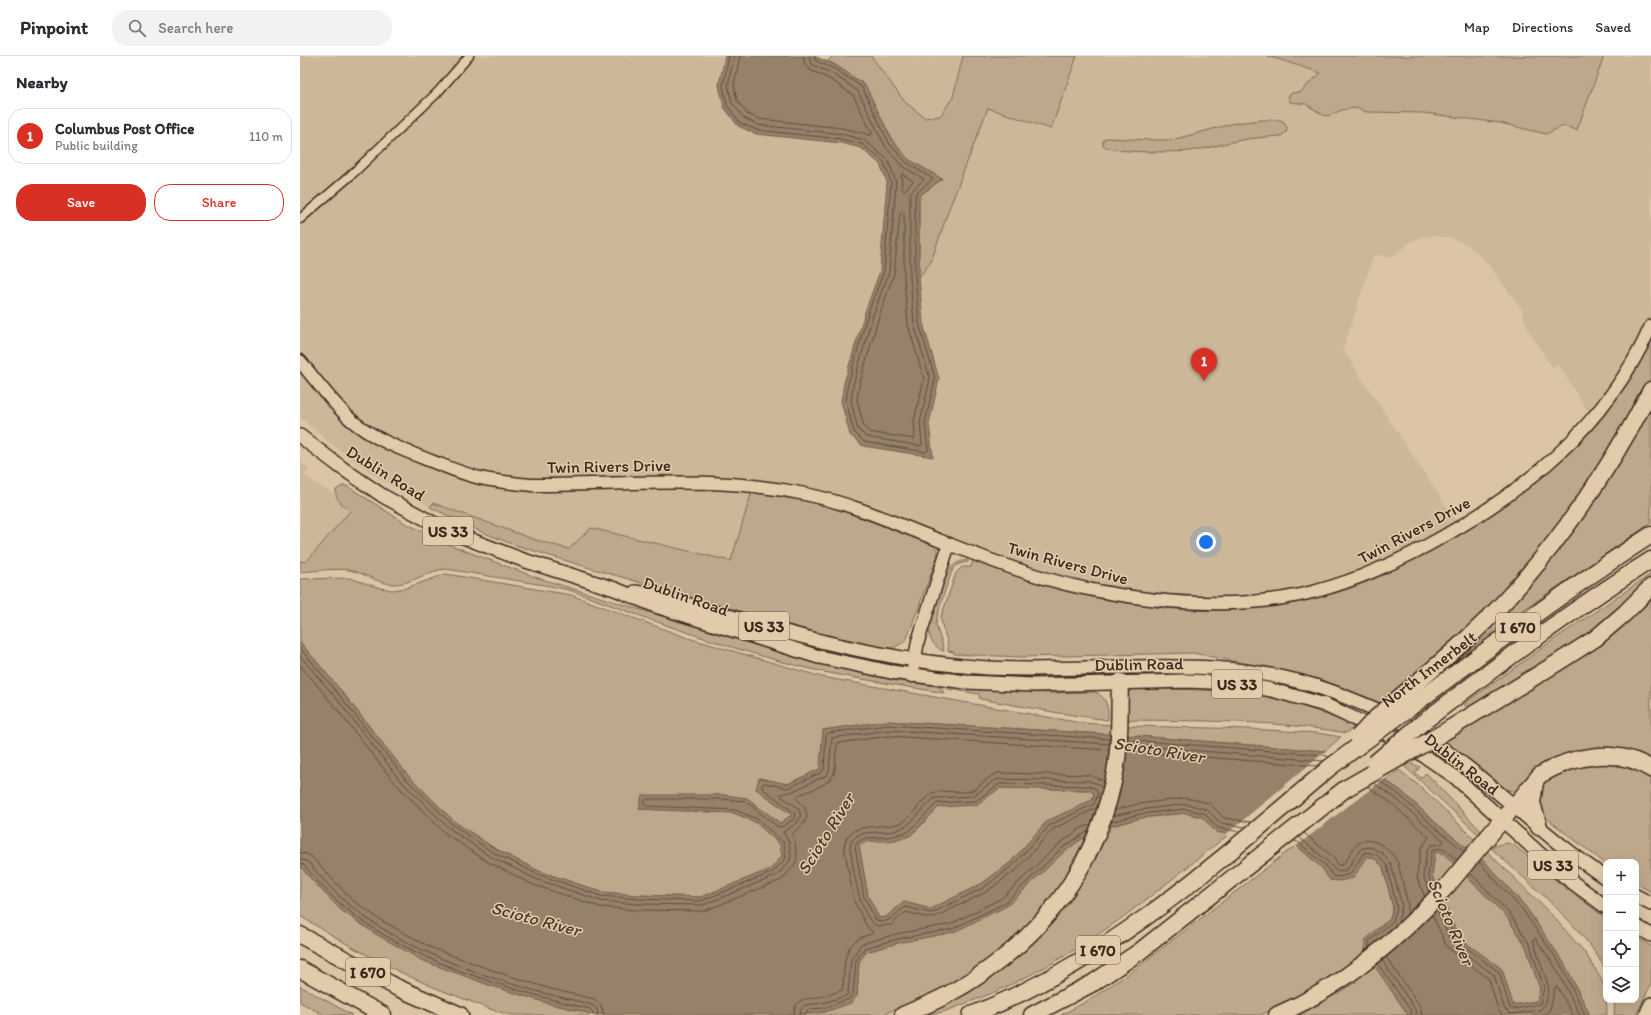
<!DOCTYPE html>
<meta charset="utf-8">
<style>
:root{--surface:#fff;--page:#f2f2f3;--text:#2b2b33;--muted:#7c7c81;--line:#e1e1e2;--accent:#d93025}
body{margin:0;font-family:Itim,sans-serif;background:var(--page);color:var(--text)}
.controls{position:absolute;right:12px;bottom:12px;display:grid;overflow:hidden;border-radius:8px;box-shadow:0 4px 16px #0002}
.controls button{width:36px;height:36px;display:grid;place-items:center;padding:0;border:0;border-bottom:1px solid var(--line);background:var(--surface);color:var(--text);font:20px sans-serif}
.you{position:absolute;left:906px;top:486px;width:14px;height:14px;margin:-10px;border:3px solid #fff;border-radius:50%;background:#1a73e8;box-shadow:0 0 0 6px #1a73e833}
.badge{display:grid;place-items:center;width:26px;height:26px;border-radius:50%;background:var(--accent);color:#fff;font-size:13px;font-weight:700}
.pin{position:absolute;translate:-50% -33px;filter:drop-shadow(0 1px 2px #0008)}
.pin::after{content:'';position:absolute;top:21px;width:14px;height:12px;background:inherit;clip-path:polygon(0 0,100% 0,50% 100%)}
.list{margin:0;padding:0;list-style:none}
h2{display:flex;justify-content:space-between;align-items:center;height:52px;margin:0;padding:0 16px;font-size:17px}
h2 small{font-size:13px;font-weight:400;color:var(--muted)}
.list li{display:grid;grid-template-columns:26px 1fr auto;gap:12px;align-items:center;box-sizing:border-box;height:56px;margin:0 8px 8px;padding:0 8px;border:1px solid var(--line);border-radius:16px}
.list b{display:block;font-size:15px;white-space:nowrap}
.list p{margin:0;font-size:13px;white-space:nowrap;color:var(--muted)}
.list em{font-size:13px;font-style:normal;color:var(--muted)}
.actions{display:flex;gap:8px;padding:12px 16px}
.actions a{flex:1;padding:9px 0;border:1px solid var(--accent);border-radius:16px;text-align:center;font-size:14px;color:var(--accent)}
.actions .main{background:var(--accent);color:#fff}
.icon{flex:none;width:22px;height:22px;fill:none;stroke:currentColor;stroke-width:2;stroke-linecap:round;stroke-linejoin:round}
.map{position:relative;flex:none;width:1351px;height:959px;overflow:hidden}
header{display:flex;align-items:center;gap:24px;box-sizing:border-box;height:56px;padding:0 20px;background:var(--surface);border-bottom:1px solid var(--line)}
header strong{font-size:19px}
nav{display:flex;gap:22px;margin-inline-start:auto;font-size:14px}
.search{width:280px;height:36px;background:var(--page);display:flex;align-items:center;gap:10px;box-sizing:border-box;padding:0 14px;border-radius:16px;color:var(--muted);font-size:15px}
main{display:flex}
aside{flex:1;background:var(--surface)}
.map>svg:first-child{display:block}
</style>
<header>
<strong>Pinpoint</strong>
<div class="search"><svg class="icon" aria-label="search" viewBox="0 0 24 24"><circle cx="10" cy="10" r="6"/><path d="M15 15l6 6"/></svg>Search here</div>
<nav><a>Map</a><a>Directions</a><a>Saved</a></nav>
</header>
<main>
<aside>
<h2>Nearby<small></small></h2>
<ul class="list">
<li><span class="badge">1</span><div><b>Columbus Post Office</b><p>Public building</p></div><em>110 m</em></li>
</ul>
<div class="actions"><a class="main">Save</a><a>Share</a></div>
</aside>
<div class="map">
<svg width="1351" height="959" viewBox="0 0 1351 959">
<rect width="100%" height="100%" fill="#dbc5a5"/>
<filter id="ink" filterUnits="userSpaceOnUse"><feTurbulence type="fractalNoise" baseFrequency=".025" numOctaves="2"/><feDisplacementMap in="SourceGraphic" scale="8" xChannelSelector="R" yChannelSelector="G"/><feConvolveMatrix kernelMatrix="1 2 1 2 8 2 1 2 1" color-interpolation-filters="sRGB"/></filter>
<g filter="url(#ink)">
<g fill="#ccb799">
<path d="M0,0H425L419,29L424,51L561,92L580,108L587,125L580,215L565,256L544,327L633,401L629,368L639,323L623,267L619,221L631,206L649,153L688,51L751,73L777,0H968L1022,18L1007,29L1001,36L992,37L990,46L1006,48L1028,60L1042,54L1055,52L1068,56L1124,57L1200,67L1246,78L1263,70L1277,74L1304,0H1351V284L1326,330L1296,369L1258,308L1252,311L1229,276L1222,254L1186,205L1166,188L1151,182L1135,180L1122,181L1112,185L1091,202L1074,198L1043,294L1163,475L1090,516L1064,527L1030,538L996,547L961,552L923,554H894L831,548L800,542L769,534L673,504L538,453L499,443L452,435L431,505L292,472L269,493L236,484L134,447L130,451L78,422L30,387L0,361Z"/>
<path d="M571,0H663L653,41L640,60L624,62L605,46Z"/>
<path d="M0,405L9,414L4,420L35,439L39,445L51,454L6,506L0,505Z"/>
</g>
<g fill="#bea88c" stroke="#7c6955">
<path d="M533,0H571L605,46L625,62L640,60L653,41L663,0H777L751,73L688,52L649,153L631,206L619,221V140L642,123L608,103L592,84L565,29L537,10L528,5Z"/>
<path d="M968,0H1304L1277,74L1263,70L1246,78L1200,67L1124,57L1067,56L1055,52L1042,54L1028,60L1023,59L1006,48L990,46L988,40L992,37L1001,36L1007,29L1021,17Z"/>
<path d="M961,64H980L984,66L987,72L986,76L981,80C967,81 954,82 941,84C924,87 907,93 890,95C875,96 812,98 803,89V84L806,82L854,84H872L935,67Z"/>
<path d="M1351,284V320L1349,325C1338,344 1328,364 1317,383C1273,459 1215,528 1152,589C1130,610 1105,629 1082,648L1039,630L1003,619L893,597L721,601L654,598V596L648,595C649,583 641,573 641,561L656,517L662,511H671L673,504C755,530 835,557 923,554C980,553 1040,541 1091,515C1114,504 1137,490 1160,476C1245,425 1306,374 1351,284Z"/>
<path d="M1351,349V467L1206,566L1161,600L1159,598Z"/>
<path d="M42,430H47L105,467L150,489L235,521L506,605L597,625L638,630L641,632L644,637C604,630 564,624 524,616C438,597 352,564 269,534L250,530L146,513C129,514 114,527 96,528C79,529 66,517 49,514C34,512 16,515 0,516V505L6,506L50,455C43,448 34,444 36,434Z"/>
<path d="M452,435L499,443L538,453L633,489L637,494L638,499L606,585L593,592H583L526,580L283,510L212,488L177,474L130,451L133,447L236,484L269,493L291,472L431,505Z"/>
<path d="M668,504V506C663,507 658,508 654,512C650,517 636,561 636,568C637,576 643,586 644,595H643C635,591 630,585 629,576C629,567 646,518 652,511C656,506 662,505 668,504Z"/>
<path d="M146,518L271,539L388,582L522,621L781,667L832,670L950,673L1018,677L1041,681L1025,695L838,680L587,665L523,674L520,713L487,728L460,722L457,733L492,759L480,767L447,742L423,739L342,740L339,753L434,757L455,766L480,788L482,800L471,813L401,841L338,839L302,836L239,815L194,792L155,766L106,717L43,637L0,586V523L50,522L80,532L93,534L106,532Z"/>
<path d="M1351,518V523L1332,544L1281,585L1168,653L1164,648L1256,582Z"/>
<path d="M1351,542V708L1316,696L1221,731L1215,736L1204,732L1144,685L1288,595L1324,569Z"/>
<path d="M647,631L746,637L796,636C807,643 809,651 808,664L759,657L680,643L679,638L648,633Z"/>
<path d="M834,633C882,633 930,633 977,643C1004,649 1030,660 1055,671L1046,677C974,664 900,665 827,664L826,642L828,636Z"/>
<path d="M1304,706C1320,709 1337,712 1351,721V836L1336,827V806H1306V808L1246,762L1239,754L1242,726L1268,712Z"/>
<path d="M1110,707L1120,711L1115,717L1121,722L1126,717L1181,775L1178,778L1104,710Z"/>
<path d="M1099,714L1122,732L1251,858L1286,898L1301,923L1306,935L1307,959H1290L1264,907L1225,850L1186,808L1136,767L1100,734L1085,724Z"/>
<path d="M700,732L789,734L794,737L793,744L747,765L710,807L681,828L631,853L604,846L586,861L579,862L568,840L559,790C573,780 594,789 610,779C618,775 631,758 639,750L676,749Z"/>
<path d="M885,757L902,761L916,776L929,778C884,813 841,850 793,882C757,906 716,928 675,944C657,950 642,959 623,959C635,953 647,948 658,942C729,902 779,844 811,770L841,762Z"/>
<path d="M786,780L760,830L750,845L726,871L704,892L682,908L646,930L617,944L582,959H488L525,956L557,940L559,906L566,896L598,887L765,795Z"/>
<path d="M1207,787L1214,789L1263,830L1306,862V915C1285,871 1227,826 1191,792L1197,789Z"/>
<path d="M996,789L1022,812L1030,824L1053,822L1067,799L1075,803L1083,811L1093,852L1090,863L1074,875L1108,959H999L1018,949L1056,926L1043,912L1018,930L961,959H761L789,944L831,916Z"/>
<path d="M1135,796L1144,798L1207,861L1226,891L1240,933L1237,945L1213,949L1202,913L1159,882L1132,820Z"/>
<path d="M0,810L9,821L41,854L74,877L189,929L247,947L297,959H210L190,953L133,931L98,915L52,891L0,860Z"/>
<path d="M1336,881L1351,890V928L1336,959H1314L1315,944H1336Z"/>
<path d="M0,930L52,959H24L0,946Z"/>
</g>
<g fill="#96816a" stroke="#725e4c" fill-rule="evenodd">
<path d="M425,0H514L537,10L565,29L592,84L608,103L642,123L619,140V221L623,267L639,323L629,368L633,401L563,390L550,379L541,345L544,327L565,256L580,215L587,126L580,108L561,92L541,87L456,78L438,70L424,51L419,29Z"/>
<path d="M0,586L43,637L106,717L155,766L194,792L239,815L302,836L338,839L401,841L471,813L482,800L480,788L455,766L434,757L339,753L342,739H423L447,742L480,767L492,759L456,733L459,722L488,728L520,713L523,674L587,665L838,680L1025,695L1059,708L1100,734L1136,767L1186,807L1225,850L1264,907L1290,959H1108L1065,896V884L1090,863L1093,852L1083,811L1075,803L1067,800L1053,822L1040,825L1030,824L1022,812L996,789L916,776L902,761L885,757L841,762L811,770L786,780L765,795L707,850L654,876L598,887L566,896L559,906L557,940L551,947L525,956L488,959H297L247,947L189,929L123,905L74,877L41,854L9,821L0,810ZM700,732L789,734L794,737L792,744L747,765L710,807L681,828L631,853L604,846L586,861L579,862L568,840L559,790L566,785H589L610,780L639,751L676,749ZM1135,796L1144,798L1207,861L1226,891L1240,933L1237,945L1213,949L1202,913L1159,882L1132,820Z"/>
</g>
<path fill="#dbc5a5" d="M1027,694L1060,706L1086,722L1056,744L995,791L925,779Z"/>
<g fill="none" stroke-linecap="round" stroke-linejoin="round">
<g stroke="#5f4d3c" stroke-width="1">
<path d="M429,0L423,30L427,49L440,67L457,74L541,83L562,88L584,106L591,126L584,215L568,257L548,328L546,345L554,376L564,386L626,396L628,394L625,367L635,323L619,267L615,222V141L616,137L633,123L606,106L589,87L562,31L535,13L516,5L514,0"/>
<path d="M434,0L428,29L432,47L444,62L458,69L542,78L564,84L588,104L596,126L589,216L573,259L553,329L551,345L558,374L567,381L621,390L622,388L620,367L630,323L614,268L610,221V138L613,134L624,123L602,110L585,90L558,35L533,18L513,9L510,5L509,0"/>
<path d="M440,0L434,29L437,44L447,58L460,63L542,72L571,79L572,77L553,39L530,23L510,14L505,8L503,0"/>
<path d="M602,118L613,125L604,135L602,133Z"/>
<path d="M602,156L604,158V222L608,269L624,323L614,365L615,381L614,383L569,376L564,370L557,344L559,330L579,260L594,218L600,158Z"/>
<path d="M0,592L40,640L103,720L152,768L192,796L237,818L301,840L338,843L401,845L473,816L486,802L484,787L457,763L435,754L346,750L344,748L345,745L347,743H422L445,745L477,770L482,771L494,763L495,757L462,732V729L464,727L488,732L522,716L524,713L526,679L528,677L587,669L810,683"/>
<path d="M0,600L37,643L99,723L149,772L189,800L236,823L301,845L338,848L403,849L477,819L489,806L491,801L489,786L483,776L497,767L501,760L498,752L481,740V738L491,736L527,719L529,714L532,682L588,674L810,688"/>
<path d="M0,609L32,647L95,727L145,777L186,805L234,829L300,851L337,854L404,855L481,824L494,810L497,803L495,786L492,778C500,771 512,764 504,751C502,747 498,745 496,741C509,733 534,730 535,712C536,704 535,693 538,687L588,680L809,694"/>
<path d="M828,684L1024,699L1029,701"/>
<path d="M827,689L1024,705"/>
<path d="M827,695L1018,710"/>
<path d="M1078,724L1097,737L1133,770L1164,795"/>
<path d="M1073,727L1094,741L1144,785L1142,788L1131,789L1127,795L1123,819L1129,836"/>
<path d="M700,728L789,730L796,733L798,738L794,748L750,769L712,810L683,832L632,857L605,851C596,857 588,870 576,864L564,841L555,791L557,787L565,782L588,781L608,776L637,747L675,745Z"/>
<path d="M1067,730L1090,746L1129,781L1121,793L1117,818L1118,825L1125,841"/>
<path d="M796,752L753,773L716,814L686,836L635,861L629,862L606,856L591,869L577,870C559,862 553,810 550,792C551,771 581,778 594,775C615,769 619,754 635,742L673,740L695,724L700,723L789,725L798,728L802,732"/>
<path d="M815,754L838,748L886,742L909,747L924,762L951,766"/>
<path d="M813,760L839,754L885,748L906,753L921,767L945,771"/>
<path d="M811,766L840,758L885,753L904,757L918,772L940,776"/>
<path d="M1004,777L1033,801L1039,810L1044,808C1048,802 1052,792 1059,787C1073,778 1092,795 1098,807L1108,849L1107,858"/>
<path d="M999,781L1028,806L1036,815L1047,814L1059,795L1063,792L1070,791L1082,797L1091,808L1102,850L1098,866"/>
<path d="M994,785L998,786L1025,809L1033,820L1040,821L1050,818L1063,798L1066,796L1077,799L1087,809L1097,852L1093,865L1069,885V892"/>
<path d="M0,797L7,798L12,801L51,843L82,865L130,891L194,915L251,933L294,943L301,949L304,959"/>
<path d="M0,803L8,806C20,820 33,835 47,847C101,893 183,921 251,939C264,942 278,945 292,949L297,953L298,959"/>
<path d="M1179,806L1222,853L1261,909L1285,959"/>
<path d="M0,808L4,809C16,824 30,839 44,851C110,906 208,933 290,953L293,956V959"/>
<path d="M1133,832L1128,819L1132,794C1142,789 1150,798 1157,804"/>
<path d="M1141,850L1156,884L1199,916L1210,952L1214,953L1240,948L1244,932L1230,889L1210,858L1170,817"/>
<path d="M1137,854L1152,888L1194,919L1204,952L1211,958L1240,954L1246,947L1249,932L1233,884L1235,882L1256,912L1280,959"/>
<path d="M1132,858L1147,891L1189,923L1198,954L1202,959"/>
<path d="M1086,901L1120,950L1122,959"/>
<path d="M1082,904L1115,953L1116,959"/>
<path d="M1078,908L1111,955V959"/>
<path d="M494,959C494,939 510,944 523,940C530,939 536,936 542,934C546,917 540,895 558,883C562,880 568,880 573,877L566,869L554,845L544,791C547,763 583,774 601,767C612,762 621,744 632,737C644,733 659,738 671,735C681,731 687,720 698,717L789,719L804,725"/>
<path d="M500,959L501,953L505,949L523,947L546,940L548,937L551,904L561,888L596,878L651,868L702,842L759,788L781,772L790,769"/>
<path d="M505,959L508,953L524,952L549,943L553,938L556,905L564,892L597,883L652,873L705,847L762,792L788,775"/>
<path d="M1243,959L1248,956L1251,950L1255,931L1257,930L1273,959"/>
</g>
<defs>
<path id="street" d="M0,163L50,120L137,37L169,0"/>
<g id="secondary">
<path d="M0,305C16,325 32,346 50,363C73,383 103,394 131,405C147,411 163,418 180,422C197,426 214,427 231,429C325,429 413,419 505,438C544,446 581,461 618,476C672,497 727,520 783,532C854,547 929,554 1000,539C1046,529 1087,511 1128,489C1222,438 1307,370 1351,270"/>
<path d="M612,620L618,585L649,488"/>
</g>
<g id="primary">
<path d="M0,380L42,412L83,440L148,475L223,504L315,533L356,550L519,601L591,616L666,626L733,629L887,625L933,627L972,634L1025,649L1104,686L1155,721L1264,820L1306,851"/>
<path d="M335,536L359,540C390,550 422,558 453,567C530,589 608,607 688,612C804,618 920,594 1033,636C1061,647 1091,658 1116,675C1184,717 1239,778 1306,822"/>
<path d="M1336,840L1351,848"/>
<path d="M1336,870L1351,879"/>
<path d="M1346,959L1351,948"/>
</g>
<g id="highway">
<path d="M1091,649C1130,615 1170,583 1205,545C1264,481 1311,411 1351,334"/>
<path d="M1104,656C1185,595 1266,534 1351,479"/>
<path d="M1122,667C1196,610 1272,554 1351,504"/>
<path d="M1141,678L1257,607L1296,582L1325,557L1351,531"/>
<path d="M1235,726L1232,747L1239,771"/>
<path d="M0,879L98,932L160,959"/>
<path d="M0,913L83,959"/>
<path d="M603,959C617,953 632,947 645,940C731,894 792,822 813,726C821,693 819,659 820,626"/>
<path d="M671,959C808,906 918,806 1029,712"/>
<path d="M732,959L793,927L839,896L1045,733"/>
<path d="M977,959C1042,931 1100,882 1147,830C1169,804 1191,777 1213,751C1223,741 1231,729 1240,719C1273,699 1317,691 1351,713"/>
</g>
</defs>
<use href="#street" stroke="#3b2a1e" stroke-width="11"/>
<use href="#secondary" stroke="#3b2a1e" stroke-width="15"/>
<use href="#primary" stroke="#3b2a1e" stroke-width="16"/>
<use href="#highway" stroke="#3b2a1e" stroke-width="19"/>
<use href="#street" stroke="#e2cbab" stroke-width="8"/>
<use href="#secondary" stroke="#e2cbab" stroke-width="12"/>
<use href="#primary" stroke="#e2cbab" stroke-width="13"/>
<use href="#highway" stroke="#e2cbab" stroke-width="16"/>
<defs>
<g id="highway-bridge">
<path d="M1058,681L1075,663L1091,649"/>
<path d="M1075,707L1122,667"/>
<path d="M1029,712L1104,656"/>
<path d="M1045,733L1141,678"/>
</g>
</defs>
<use href="#highway-bridge" stroke="#3b2a1e" stroke-width="19" stroke-linecap="butt"/>
<use href="#highway-bridge" stroke="#e2cbab" stroke-width="16"/>
</g>
</g>
<g text-anchor="middle" stroke-width="3" stroke-linejoin="round" paint-order="stroke">
<g fill="#e2cbab" stroke="#6d5a48" stroke-width="1">
<rect x="123" y="461" width="50" height="28" rx="3"/>
<rect x="439" y="556" width="50" height="28" rx="3"/>
<rect x="1196" y="557" width="44" height="28" rx="3"/>
<rect x="912" y="614" width="50" height="28" rx="3"/>
<rect x="1228" y="795" width="50" height="28" rx="3"/>
<rect x="776" y="880" width="44" height="28" rx="3"/>
<rect x="46" y="902" width="44" height="28" rx="3"/>
</g>
<g font-size="16" font-weight="bold" fill="#3b2a1e">
<text x="148" y="481">US 33</text>
<text x="464" y="576">US 33</text>
<text x="1218" y="577">I 670</text>
<text x="937" y="634">US 33</text>
<text x="1253" y="815">US 33</text>
<text x="798" y="900">I 670</text>
<text x="68" y="922">I 670</text>
</g>
<g font-size="17" fill="#3b2a1e" stroke="#e2cbab">
<text transform="translate(309 410) rotate(-1)" y="6">Twin Rivers Drive</text>
<text transform="translate(86 417) rotate(32)" y="6">Dublin Road</text>
<text transform="translate(1114 474) rotate(-28)" y="6">Twin Rivers Drive</text>
<text transform="translate(768 507) rotate(15)" y="6">Twin Rivers Drive</text>
<text transform="translate(386 540) rotate(19)" y="6">Dublin Road</text>
<text transform="translate(839 608) rotate(-1)" y="6">Dublin Road</text>
<text transform="translate(1129 613) rotate(-37)" y="6">North Innerbelt</text>
<text transform="translate(1162 708) rotate(38)" y="6">Dublin Road</text>
</g>
<g font-size="18" font-style="italic" fill="#4d3b2d" stroke="#e2cbab">
<text transform="translate(859 694) rotate(9)" y="6">Scioto River</text>
<text transform="translate(526 778) rotate(-58)" y="6">Scioto River</text>
<text transform="translate(236 863) rotate(15)" y="6">Scioto River</text>
<text transform="translate(1151 866) rotate(67)" y="6">Scioto River</text>
</g>
</g>
</svg>
<div class="controls">
<button>+</button>
<button>−</button>
<button><svg class="icon" aria-label="locate" viewBox="0 0 24 24"><circle cx="12" cy="12" r="6"/><path d="M12 2v4M12 18v4M2 12h4M18 12h4"/></svg></button>
<button><svg class="icon" aria-label="layers" viewBox="0 0 24 24"><path d="M12 4l9 5-9 5-9-5zM3 14l9 5 9-5"/></svg></button>
</div>
<div class="you"></div>
<div class="pin badge" style="left:904px;top:325px">1</div>
</div>
</main>
